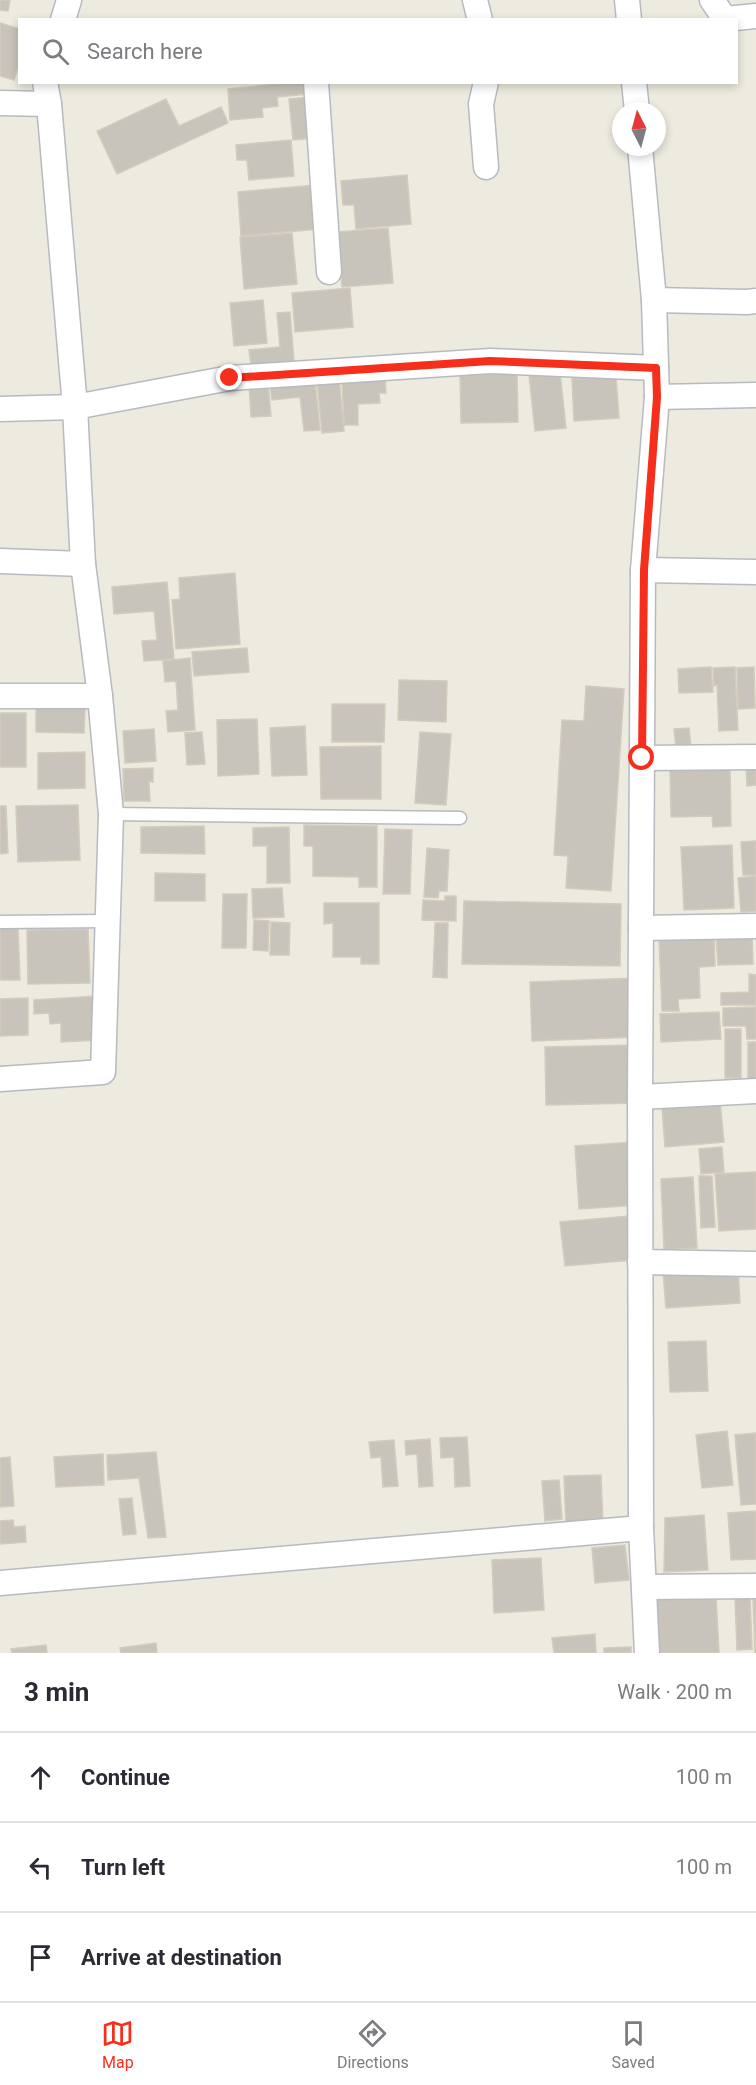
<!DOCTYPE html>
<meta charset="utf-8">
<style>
:root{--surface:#fff;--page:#f7f7f7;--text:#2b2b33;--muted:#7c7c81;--line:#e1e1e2;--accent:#f62e1c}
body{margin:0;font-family:Roboto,sans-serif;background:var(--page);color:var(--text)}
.compass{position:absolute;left:612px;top:102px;width:54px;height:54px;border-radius:50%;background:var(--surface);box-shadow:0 3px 9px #0003;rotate:354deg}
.stop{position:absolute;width:18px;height:18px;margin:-14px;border:4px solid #f62e1c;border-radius:50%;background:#fff}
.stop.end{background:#f62e1c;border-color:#fff;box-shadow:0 2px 6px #0008}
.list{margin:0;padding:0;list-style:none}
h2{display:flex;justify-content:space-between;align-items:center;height:78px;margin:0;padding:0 24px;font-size:26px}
h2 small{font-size:20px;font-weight:400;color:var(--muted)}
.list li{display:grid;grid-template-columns:39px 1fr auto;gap:18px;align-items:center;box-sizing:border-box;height:90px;padding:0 24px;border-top:2px solid var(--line)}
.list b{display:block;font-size:22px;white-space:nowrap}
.list em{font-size:20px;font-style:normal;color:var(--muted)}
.icon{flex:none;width:33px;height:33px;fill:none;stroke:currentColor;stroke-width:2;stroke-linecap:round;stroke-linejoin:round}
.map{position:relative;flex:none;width:756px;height:1653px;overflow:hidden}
.search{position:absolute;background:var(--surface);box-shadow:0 3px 9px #0003;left:18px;right:18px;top:18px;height:66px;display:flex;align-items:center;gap:15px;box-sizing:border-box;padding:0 21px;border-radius:0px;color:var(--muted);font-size:22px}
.sheet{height:348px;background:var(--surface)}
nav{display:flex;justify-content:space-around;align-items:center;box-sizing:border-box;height:84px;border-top:2px solid var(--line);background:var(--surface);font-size:16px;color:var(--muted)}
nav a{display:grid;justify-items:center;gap:3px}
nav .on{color:var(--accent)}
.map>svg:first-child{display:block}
</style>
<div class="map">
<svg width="756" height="1653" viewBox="0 0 756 1653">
<rect width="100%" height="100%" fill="#edeadf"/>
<g fill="#c8c4bc" stroke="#d2ccbd" stroke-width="1.5">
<path d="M0,0H10L8,11L0,10Z"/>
<path d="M0,23L20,29V60L14,80L0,76Z"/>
<path d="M297,82H307L308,94L277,97L278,106L262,108L263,117L230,120L228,89Z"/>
<path d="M311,97L315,138L293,140L289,99Z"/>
<path d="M166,99L179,126L221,107L228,123L117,174L97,131Z"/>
<path d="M291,140L294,176L249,180L247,160H237L236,145Z"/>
<path d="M407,175L411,224L356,229L354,205H343L341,181Z"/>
<path d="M315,185L319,229L241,236L238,192Z"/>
<path d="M388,228L393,283L342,287L337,232Z"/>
<path d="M292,233L297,284L244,289L240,237Z"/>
<path d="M350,288L353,327L295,332L292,293Z"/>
<path d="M263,300L267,343L234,346L230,303Z"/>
<path d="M290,312L294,361L251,365L249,350L280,347L277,313Z"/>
<path d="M560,372L566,428L535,431L529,375Z"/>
<path d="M517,374L518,422L461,423L460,375Z"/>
<path d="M385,377L386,393H379L380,403L358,404V425H344L342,379Z"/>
<path d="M616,377L619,418L574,421L572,379Z"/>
<path d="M339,378L344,431L322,433L317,380Z"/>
<path d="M315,380L320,430L304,431L300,397L272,400L270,384Z"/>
<path d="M268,383L271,416L251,417L249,384Z"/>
<path d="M235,573L240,644L176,649L172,600L180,599L179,578Z"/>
<path d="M167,582L174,659L144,661L142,641L157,640L154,611L114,614L112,587Z"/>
<path d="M247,648L249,672L194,676L192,652Z"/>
<path d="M190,658L195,730L168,732L166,711L178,710L176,681L165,682L163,661Z"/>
<path d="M711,667L713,692L679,693L678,669Z"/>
<path d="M735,667L738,730L719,731L717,685L714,686L713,668Z"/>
<path d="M754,667L755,708L738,709L737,668Z"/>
<path d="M399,680L447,681L446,722L398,720Z"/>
<path d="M586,686L624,689L611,891L566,888L568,856L554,855L562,720L584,721Z"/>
<path d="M332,704H385L384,742H332Z"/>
<path d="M36,707L85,708L84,733L36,732Z"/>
<rect x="0" y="713" width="26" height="54"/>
<path d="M257,719L259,774L218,776L217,720Z"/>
<path d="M305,726L307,775L272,776L270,728Z"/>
<path d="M689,728L691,747L676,748L674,729Z"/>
<path d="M154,729L156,761L125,763L123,731Z"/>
<path d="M202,732L205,764L187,765L185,733Z"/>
<path d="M420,732L451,734L446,805L415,803Z"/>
<path d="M381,746V799H321L320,747Z"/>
<path d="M85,752V788L38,789V753Z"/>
<path d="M730,767L731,826L713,827L712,816L671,817L670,769Z"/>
<path d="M746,767H756V785L747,786Z"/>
<path d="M153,768V782L149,781L150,801H124L123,769Z"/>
<path d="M78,805L80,860L18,862L16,806Z"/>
<path d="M0,806H6L8,853L0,854Z"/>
<path d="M304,825L377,826V887H359V877L313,876V846H304Z"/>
<path d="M204,826L205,854L141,853V827Z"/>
<path d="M289,827L290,883H267V846H253V828Z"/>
<path d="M385,829L412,830L410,894H383Z"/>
<path d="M756,841V875H743L741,842Z"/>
<path d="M732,845L734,908L684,910L681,847Z"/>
<path d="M427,848L449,850L447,891H439L438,898L424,897Z"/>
<path d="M155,873L205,874V901H155Z"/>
<path d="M756,876V911L741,912L738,878Z"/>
<path d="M282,888L284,917L253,918L252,889Z"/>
<path d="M223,894H247L246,948H222Z"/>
<path d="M445,896H456V921L422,920L423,900L445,901Z"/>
<path d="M464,901L621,904L620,966L462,964Z"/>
<path d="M324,903H379V964H361V957H333V923L324,924Z"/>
<path d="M254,920L269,921L268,951L253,950Z"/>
<path d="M271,922L290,923L289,955H270Z"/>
<path d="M435,923H448L447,978L433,977Z"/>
<path d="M18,927L20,980H0V928Z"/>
<path d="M88,929L90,983L28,984L27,930Z"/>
<path d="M752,934L753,964L718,965L716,936Z"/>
<path d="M714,935L715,966L699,967L700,998L678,999L679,1011H662L659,937Z"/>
<path d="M749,974L756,975V1005H721V993L749,992Z"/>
<path d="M635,978L637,1037L532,1041L530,982Z"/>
<path d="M97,996L99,1040L61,1042V1023L50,1024L49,1013L34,1014V1000Z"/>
<path d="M28,998V1035L0,1036V999Z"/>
<path d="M756,1007V1039H747L746,1026H723V1008Z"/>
<path d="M719,1012L721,1039L661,1042L660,1014Z"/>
<rect x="725" y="1029" width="16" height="49"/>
<rect x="748" y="1042" width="8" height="38"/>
<path d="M636,1045L637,1103L546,1105L545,1047Z"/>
<path d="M720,1101L724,1142L665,1147L662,1106Z"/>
<path d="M635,1142L639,1205L579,1209L575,1146Z"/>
<path d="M722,1147L724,1172L701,1174L699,1149Z"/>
<path d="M756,1172V1229L719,1231L715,1174Z"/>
<path d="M699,1176H712L715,1227L701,1228Z"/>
<path d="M693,1177L697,1248L664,1250L661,1179Z"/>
<path d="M629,1216L633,1260L565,1266L560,1222Z"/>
<path d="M738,1267L740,1303L666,1308L663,1272Z"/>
<path d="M706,1341L708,1391L670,1392L668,1342Z"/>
<path d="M727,1431L733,1485L702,1488L696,1435Z"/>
<path d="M756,1433V1504L741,1505L735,1435Z"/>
<path d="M467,1437L470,1486L455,1487L454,1457L441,1458L440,1438Z"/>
<path d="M430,1439L433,1486L419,1487L417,1454L406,1455L405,1441Z"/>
<path d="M394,1440L398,1486L383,1487L381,1457L371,1458L369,1442Z"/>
<path d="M156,1452L166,1537L148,1538L139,1478L108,1480L107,1455Z"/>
<path d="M103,1454L104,1485L56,1487L54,1457Z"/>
<path d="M10,1457L14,1506L0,1507V1458Z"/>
<path d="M601,1475L603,1523L566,1524L564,1476Z"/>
<path d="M559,1480L562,1519L545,1521L542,1481Z"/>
<path d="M132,1498L136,1534L123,1535L119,1499Z"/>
<path d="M756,1511V1559L731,1560L728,1513Z"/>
<path d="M704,1515L708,1570L664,1572L665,1518Z"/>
<path d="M13,1520L14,1527L25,1526L26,1542L0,1544V1521Z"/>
<path d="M625,1545L629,1580L595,1583L592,1548Z"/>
<path d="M541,1558L544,1610L494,1613L492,1560Z"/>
<path d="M716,1595L719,1653H659L657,1597Z"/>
<path d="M750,1598L752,1649L737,1650L735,1599Z"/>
<path d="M753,1599H756V1653H755Z"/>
<path d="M595,1634L596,1653H554L552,1638Z"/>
<path d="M156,1643L157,1653H121L120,1648Z"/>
<path d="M46,1645L47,1653H12L11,1649Z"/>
<path d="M631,1647V1653H604V1648Z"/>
</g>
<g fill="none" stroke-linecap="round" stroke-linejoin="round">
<defs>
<g id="lane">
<path d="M111,814L460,818"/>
<path d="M0,922L108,921"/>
</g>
<g id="street">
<path d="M475,0L480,20"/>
<path d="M627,0L629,20"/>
<path d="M712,0L725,19L756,16"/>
<path d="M63,20L69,0"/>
<path d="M316,82L329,272"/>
<path d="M486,82L481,104L486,167"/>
<path d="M634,82L637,111"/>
<path d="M0,103L49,104"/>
<path d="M640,147L654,300L657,397L643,570L640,1097L641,1528L647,1653"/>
<path d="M654,300L747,302L756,301"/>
<path d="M657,397L756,395"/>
<path d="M0,409L75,407L230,378L490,361L656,368"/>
<path d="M0,561L83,564"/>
<path d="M643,570L756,572"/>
<path d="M0,696H100"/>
<path d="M642,758L756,757"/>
<path d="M641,928L756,926"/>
<path d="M0,1079L103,1072L111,814L100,696L83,564L75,407L49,104L45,82"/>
<path d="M640,1097L756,1091"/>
<path d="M640,1262L756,1264"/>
<path d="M0,1583L641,1528"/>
<path d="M644,1587L756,1586"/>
</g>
</defs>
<use href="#lane" stroke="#b7bac0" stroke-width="15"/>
<use href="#street" stroke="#b7bac0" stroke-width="27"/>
<use href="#lane" stroke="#fff" stroke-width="12"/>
<use href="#street" stroke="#fff" stroke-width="24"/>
</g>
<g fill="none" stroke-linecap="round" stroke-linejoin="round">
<path stroke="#f62e1c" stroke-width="8" d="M230,378L490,361L656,368L657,397L644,570L642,758"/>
</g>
</svg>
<svg class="compass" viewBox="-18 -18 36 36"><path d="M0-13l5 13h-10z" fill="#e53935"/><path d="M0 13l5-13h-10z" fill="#7c7c81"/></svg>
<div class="stop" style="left:642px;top:758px"></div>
<div class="stop end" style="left:230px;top:378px"></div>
<div class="search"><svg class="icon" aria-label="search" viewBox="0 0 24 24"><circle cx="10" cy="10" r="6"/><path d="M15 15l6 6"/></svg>Search here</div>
</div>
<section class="sheet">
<h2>3 min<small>Walk · 200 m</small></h2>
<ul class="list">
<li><svg class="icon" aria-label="ahead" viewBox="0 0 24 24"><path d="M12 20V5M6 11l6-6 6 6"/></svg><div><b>Continue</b></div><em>100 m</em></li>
<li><svg class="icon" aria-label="left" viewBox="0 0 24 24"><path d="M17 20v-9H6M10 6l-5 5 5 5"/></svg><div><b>Turn left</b></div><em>100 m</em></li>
<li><svg class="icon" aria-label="arrive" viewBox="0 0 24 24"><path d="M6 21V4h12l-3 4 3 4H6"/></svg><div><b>Arrive at destination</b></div></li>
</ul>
</section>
<nav>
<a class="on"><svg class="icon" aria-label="map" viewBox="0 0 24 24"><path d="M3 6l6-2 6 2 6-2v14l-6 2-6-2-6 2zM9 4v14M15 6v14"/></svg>Map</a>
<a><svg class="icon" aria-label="directions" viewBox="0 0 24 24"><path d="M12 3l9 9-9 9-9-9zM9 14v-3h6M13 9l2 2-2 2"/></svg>Directions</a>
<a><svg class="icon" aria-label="saved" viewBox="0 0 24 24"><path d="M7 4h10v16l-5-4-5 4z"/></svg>Saved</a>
</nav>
